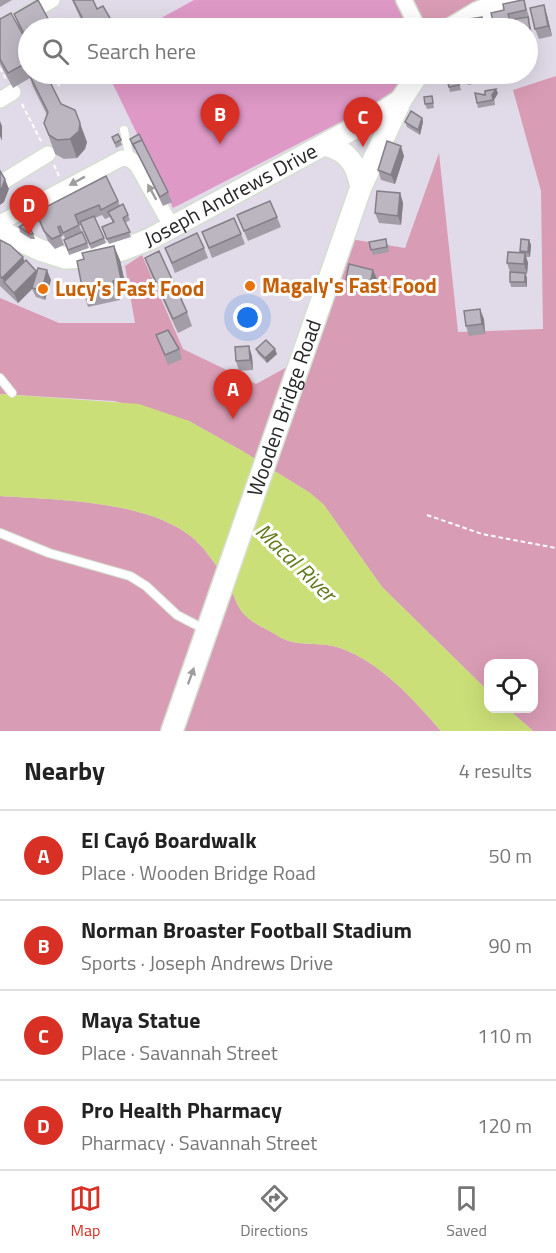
<!DOCTYPE html>
<meta charset="utf-8">
<style>
:root{--surface:#fff;--page:#f6f6f6;--text:#222;--muted:#767676;--line:#e0e0e0;--accent:#d93025}
body{margin:0;font-family:"Titillium Web",sans-serif;background:var(--page);color:var(--text)}
.controls{position:absolute;right:18px;bottom:18px;display:grid;overflow:hidden;border-radius:12px;box-shadow:0 6px 24px #0002}
.controls button{width:54px;height:54px;display:grid;place-items:center;padding:0;border:0;border-bottom:2px solid var(--line);background:var(--surface);color:var(--text);font:30px sans-serif}
.you{position:absolute;left:248px;top:318px;width:21px;height:21px;margin:-15px;border:4px solid #fff;border-radius:50%;background:#1a73e8;box-shadow:0 0 0 9px #1a73e833}
.badge{display:grid;place-items:center;width:39px;height:39px;border-radius:50%;background:var(--accent);color:#fff;font-size:20px;font-weight:700}
.pin{position:absolute;translate:-50% -50px;filter:drop-shadow(0 2px 3px #0008)}
.pin::after{content:'';position:absolute;top:32px;width:21px;height:18px;background:inherit;clip-path:polygon(0 0,100% 0,50% 100%)}
.list{margin:0;padding:0;list-style:none}
h2{display:flex;justify-content:space-between;align-items:center;height:78px;margin:0;padding:0 24px;font-size:26px}
h2 small{font-size:20px;font-weight:400;color:var(--muted)}
.list li{display:grid;grid-template-columns:39px 1fr auto;gap:18px;align-items:center;box-sizing:border-box;height:90px;padding:0 24px;border-top:2px solid var(--line)}
.list b{display:block;font-size:22px;white-space:nowrap}
.list p{margin:0;font-size:20px;white-space:nowrap;color:var(--muted)}
.list em{font-size:20px;font-style:normal;color:var(--muted)}
.icon{flex:none;width:33px;height:33px;fill:none;stroke:currentColor;stroke-width:2;stroke-linecap:round;stroke-linejoin:round}
.map{position:relative;flex:none;width:556px;height:731px;overflow:hidden}
.search{position:absolute;background:var(--surface);box-shadow:0 6px 24px #0002;left:18px;right:18px;top:18px;height:66px;display:flex;align-items:center;gap:15px;box-sizing:border-box;padding:0 21px;border-radius:33px;color:var(--muted);font-size:22px}
.sheet{height:438px;background:var(--surface)}
nav{display:flex;justify-content:space-around;align-items:center;box-sizing:border-box;height:84px;border-top:2px solid var(--line);background:var(--surface);font-size:16px;color:var(--muted)}
nav a{display:grid;justify-items:center;gap:3px}
nav .on{color:var(--accent)}
.map>svg:first-child{display:block}
</style>
<div class="map">
<svg width="556" height="731" viewBox="0 0 556 731">
<rect width="100%" height="100%" fill="#e1dae8"/>
<g fill="#d99cb5">
<path d="M394,0H486L443,23L438,28H408Z"/>
<path d="M556,76V731H533L508,709L534,708V664H488V691L382,587L324,505L310,493L244,452L189,421L114,401L0,394V298L59,323H135L125,266L142,255L183,349L256,384L287,367L332,236L405,248L439,153L458,332L543,329L541,191L513,90Z"/>
<path d="M0,496C58,500 163,500 203,548C213,560 222,573 229,586C235,596 237,609 247,617C256,625 268,630 278,636C297,648 320,641 340,648C382,663 413,699 441,731H0Z"/>
</g>
<g fill="#df99c7">
<path d="M194,0H394L408,28H143Z"/>
<path d="M108,74H406L395,94L173,208Z"/>
</g>
<path fill="#cbdf78" d="M0,394L139,404L189,421L244,452L310,493L324,505L382,587L488,691V708L508,709L533,731H441C413,699 382,663 340,648C320,641 297,648 278,636C268,630 256,625 247,617C237,609 235,596 229,586C222,573 213,560 203,548C163,500 58,500 0,496Z"/>
<g fill="none" stroke-linecap="round" stroke-linejoin="round">
<defs>
<g id="lane">
<path d="M124,130L130,159"/>
<path d="M0,378L12,393"/>
<path d="M0,533L49,553L130,576L146,586L177,615L204,629"/>
</g>
<g id="street">
<path d="M404,0L418,28"/>
<path d="M0,30L52,0"/>
<path d="M0,100L13,92"/>
<path d="M4,181L48,154"/>
<path d="M0,223L122,158L130,159L137,165L172,227"/>
</g>
<g id="secondary">
<path d="M452,28L477,13L507,0"/>
<path d="M325,145C348,151 356,163 361,187"/>
<path id="s1" d="M0,231L40,250L65,258L91,257L122,250L150,239L375,117L401,100L418,74"/>
<path id="s2" d="M172,731L361,187L401,100"/>
</g>
</defs>
<use href="#lane" stroke="#d4dfd0" stroke-width="10"/>
<use href="#street" stroke="#d4dfd0" stroke-width="18"/>
<use href="#secondary" stroke="#d4dfd0" stroke-width="24"/>
<g stroke="#fff" stroke-width="2" stroke-dasharray="4.5 3" stroke-linecap="butt">
<path d="M0,68L7,81"/>
<path d="M45,76L60,86"/>
<path d="M22,104L41,141"/>
<path d="M54,165L59,176"/>
<path d="M427,515L482,534L556,548"/>
</g>
<use href="#lane" stroke="#fff" stroke-width="8"/>
<use href="#street" stroke="#fff" stroke-width="15"/>
<use href="#secondary" stroke="#fff" stroke-width="21"/>
</g>
<g fill="#a29da6">
<path d="M0,0H12L0,7Z"/>
<path d="M72,0H93L97,9L110,18L113,28H81L79,23L82,22Z"/>
<path d="M524,0L530,20H529L532,34L528,35V28L515,23L512,24L504,10Z"/>
<path d="M14,14L28,28V74L61,104L87,142L85,149L77,158L64,159L55,154L44,123L47,115L33,87L30,78L13,88L0,64V19L19,27Z"/>
<path d="M547,15L552,36L539,39L535,29Z"/>
<path d="M465,74H471L473,84L468,85Z"/>
<path d="M458,78L461,90L450,92L449,87Z"/>
<path d="M498,93L494,100L495,105L478,108L477,103Z"/>
<path d="M432,96L434,108L427,109L425,104Z"/>
<path d="M422,118L423,122L420,135L407,127L405,122Z"/>
<path d="M118,134L122,145L116,148L112,137Z"/>
<path d="M130,139L168,192L172,202L163,206Z"/>
<path d="M404,156L395,184L381,180L378,170Z"/>
<path d="M400,193L403,203L401,225L379,223L375,213Z"/>
<path d="M118,201L120,206L128,215L130,220L125,223L131,237L109,244L102,227L113,223L110,217L105,219L102,215L95,218L106,243L91,249L80,224L79,225L89,248L69,255L64,240H65L64,235L61,237L64,245L55,249L48,241L36,212Z"/>
<path d="M237,215L277,217L281,227L248,241Z"/>
<path d="M19,227L33,234L35,239H31L20,232Z"/>
<path d="M202,232L241,234L245,244L212,258Z"/>
<path d="M0,240L37,272L51,280L45,300L36,297L32,289L18,303L0,286Z"/>
<path d="M529,240L531,245L530,257H526L528,263L527,274H526L527,278V287H511L510,282V272L507,263L521,253L520,251Z"/>
<path d="M388,244L389,252L373,255L371,250Z"/>
<path d="M165,248H204L208,258L175,273Z"/>
<path d="M145,258L187,312L192,326L178,333L150,272Z"/>
<path d="M120,260L127,293L119,295L120,300L88,307L83,292Z"/>
<path d="M346,279H377L374,294L350,289Z"/>
<path d="M484,319L485,334L469,336L466,326Z"/>
<path d="M156,335L179,349L182,359L168,365Z"/>
<path d="M256,349L277,354L267,363L258,354Z"/>
<path d="M252,356L253,370L239,371L236,361Z"/>
</g>
<g fill="#847f87">
<path d="M544,5L547,15L552,36L548,26Z"/>
<path d="M496,89L498,93L494,100L495,105L492,95Z"/>
<path d="M422,118L423,122L420,135L418,130Z"/>
<path d="M0,121L2,126V141L0,136Z"/>
<path d="M80,123L87,142L85,149L77,158L70,139Z"/>
<path d="M401,146L404,156L395,184L391,175Z"/>
<path d="M5,179L9,189L4,202L0,205V193Z"/>
<path d="M400,193L403,203L401,225L398,216Z"/>
<path d="M529,240L531,245L530,257L528,252Z"/>
<path d="M114,246L120,260L127,293L121,279Z"/>
<path d="M525,253L528,263L527,274L524,264Z"/>
<path d="M23,257L28,271L4,282L2,278Z"/>
<path d="M47,270L51,280L45,300L42,290Z"/>
<path d="M373,270L377,279L374,294L370,284Z"/>
<path d="M36,271L40,281L18,303L14,293Z"/>
<path d="M525,273L527,278V287L525,282Z"/>
<path d="M480,309L484,319L485,334L482,324Z"/>
<path d="M249,346L252,356L253,370L250,360Z"/>
<path d="M275,349L277,354L267,363L265,358Z"/>
</g>
<g fill="#bcb6c1" stroke="#847f87" stroke-width="1.5">
<path d="M38,0L53,28H28V41L14,14Z"/>
<path d="M73,0H93L97,9L103,6L110,18L90,28H82L79,23L84,21Z"/>
<path d="M522,0H524L526,10L508,14L512,28H495L491,13L504,10L503,4Z"/>
<path d="M544,5L548,26L535,29L530,8Z"/>
<path d="M11,13L28,44V62L8,73L0,59V19Z"/>
<path d="M482,17L485,28H464L463,20Z"/>
<path d="M528,17L530,29L517,28L515,19Z"/>
<path d="M29,74H46L61,104L75,110L80,123L79,131L70,139L57,140L49,135L44,123L48,112Z"/>
<path d="M452,74H456L459,85L449,87L446,75Z"/>
<path d="M465,74H470L471,79L466,80Z"/>
<path d="M496,89L492,95L493,100L477,103L475,93L485,95V91Z"/>
<path d="M432,96L433,103L425,104L424,97Z"/>
<path d="M411,111L422,118L418,130L405,122Z"/>
<path d="M118,134L121,140L115,143L112,137Z"/>
<path d="M139,134L142,140L133,144L135,149L130,139Z"/>
<path d="M142,140L168,192L160,197L133,144Z"/>
<path d="M387,141L401,146L391,175L378,170Z"/>
<path d="M0,171L5,179L0,193Z"/>
<path d="M106,176L118,201L101,210L99,205L75,215L79,225L63,233L60,226L58,227L61,235L52,239L44,231L36,212Z"/>
<path d="M377,191L400,193L398,216L375,213Z"/>
<path d="M270,201L277,217L244,231L237,215Z"/>
<path d="M123,204L128,215L123,218L130,232L107,239L102,227L114,222L108,212Z"/>
<path d="M94,216L104,238L90,244L80,222Z"/>
<path d="M234,218L241,234L209,248L202,232Z"/>
<path d="M27,222L33,234H30L19,227Z"/>
<path d="M82,232L87,243L68,250L64,240Z"/>
<path d="M197,233L204,248L172,263L165,248Z"/>
<path d="M386,239L387,247L371,250L369,242Z"/>
<path d="M521,239L529,240L528,252L520,251Z"/>
<path d="M0,240L10,245L23,257L2,278L0,276Z"/>
<path d="M114,246L121,279L113,281L114,286L83,292L77,261L84,259L82,253Z"/>
<path d="M159,251L187,312L173,319L145,258Z"/>
<path d="M508,252L525,253L524,264L507,263Z"/>
<path d="M26,260L36,271L14,293L4,282Z"/>
<path d="M349,264L373,270L370,284L346,279Z"/>
<path d="M38,268L47,270L42,290L32,288Z"/>
<path d="M510,272L525,273V282H510Z"/>
<path d="M480,309L482,324L466,326L464,311Z"/>
<path d="M168,330L179,349L165,355L156,335Z"/>
<path d="M266,340L275,349L265,358L256,349Z"/>
<path d="M249,346L250,360L236,361L235,347Z"/>
</g>
<defs><path id="oneway-solid" d="M-6-.8H1V-3.2L6.5 0L1 3.2V.8H-6Z" transform="scale(1.5)"/></defs>
<g fill="#9e9e9e">
<use href="#oneway-solid" transform="translate(77 181) rotate(151)"/>
<use href="#oneway-solid" transform="translate(152 192) rotate(-119)"/>
<use href="#oneway-solid" transform="translate(191 676) rotate(-70)"/>
</g>
<g fill="#e8710a" stroke="#fff" stroke-width="2">
<circle cx="250" cy="286" r="6"/>
<circle cx="43" cy="289" r="6"/>
</g>
<g text-anchor="middle" stroke-width="6" stroke-linejoin="round" paint-order="stroke">
<g font-size="21" fill="#272727" stroke="#fff">
<text dy="7" stroke="none"><textPath href="#s1" startOffset="250">Joseph Andrews Drive</textPath></text>
<text dy="7" stroke="none"><textPath href="#s2" startOffset="342">Wooden Bridge Road</textPath></text>
</g>
<g font-size="21" font-weight="bold" fill="#c56008" stroke="#fff" text-anchor="start">
<text x="262" y="293">Magaly's Fast Food</text>
<text x="55" y="296">Lucy's Fast Food</text>
</g>
<g font-size="22" font-style="italic" fill="#617b1b" stroke="#fff">
<text transform="translate(296 562) rotate(44)" y="8">Macal River</text>
</g>
</g>
</svg>
<div class="controls">
<button><svg class="icon" aria-label="locate" viewBox="0 0 24 24"><circle cx="12" cy="12" r="6"/><path d="M12 2v4M12 18v4M2 12h4M18 12h4"/></svg></button>
</div>
<div class="you"></div>
<div class="pin badge" style="left:233px;top:419px">A</div>
<div class="pin badge" style="left:220px;top:144px">B</div>
<div class="pin badge" style="left:363px;top:147px">C</div>
<div class="pin badge" style="left:29px;top:235px">D</div>
<div class="search"><svg class="icon" aria-label="search" viewBox="0 0 24 24"><circle cx="10" cy="10" r="6"/><path d="M15 15l6 6"/></svg>Search here</div>
</div>
<section class="sheet">
<h2>Nearby<small>4 results</small></h2>
<ul class="list">
<li><span class="badge">A</span><div><b>El Cayó Boardwalk</b><p>Place · Wooden Bridge Road</p></div><em>50 m</em></li>
<li><span class="badge">B</span><div><b>Norman Broaster Football Stadium</b><p>Sports · Joseph Andrews Drive</p></div><em>90 m</em></li>
<li><span class="badge">C</span><div><b>Maya Statue</b><p>Place · Savannah Street</p></div><em>110 m</em></li>
<li><span class="badge">D</span><div><b>Pro Health Pharmacy</b><p>Pharmacy · Savannah Street</p></div><em>120 m</em></li>
</ul>
</section>
<nav>
<a class="on"><svg class="icon" aria-label="map" viewBox="0 0 24 24"><path d="M3 6l6-2 6 2 6-2v14l-6 2-6-2-6 2zM9 4v14M15 6v14"/></svg>Map</a>
<a><svg class="icon" aria-label="directions" viewBox="0 0 24 24"><path d="M12 3l9 9-9 9-9-9zM9 14v-3h6M13 9l2 2-2 2"/></svg>Directions</a>
<a><svg class="icon" aria-label="saved" viewBox="0 0 24 24"><path d="M7 4h10v16l-5-4-5 4z"/></svg>Saved</a>
</nav>
